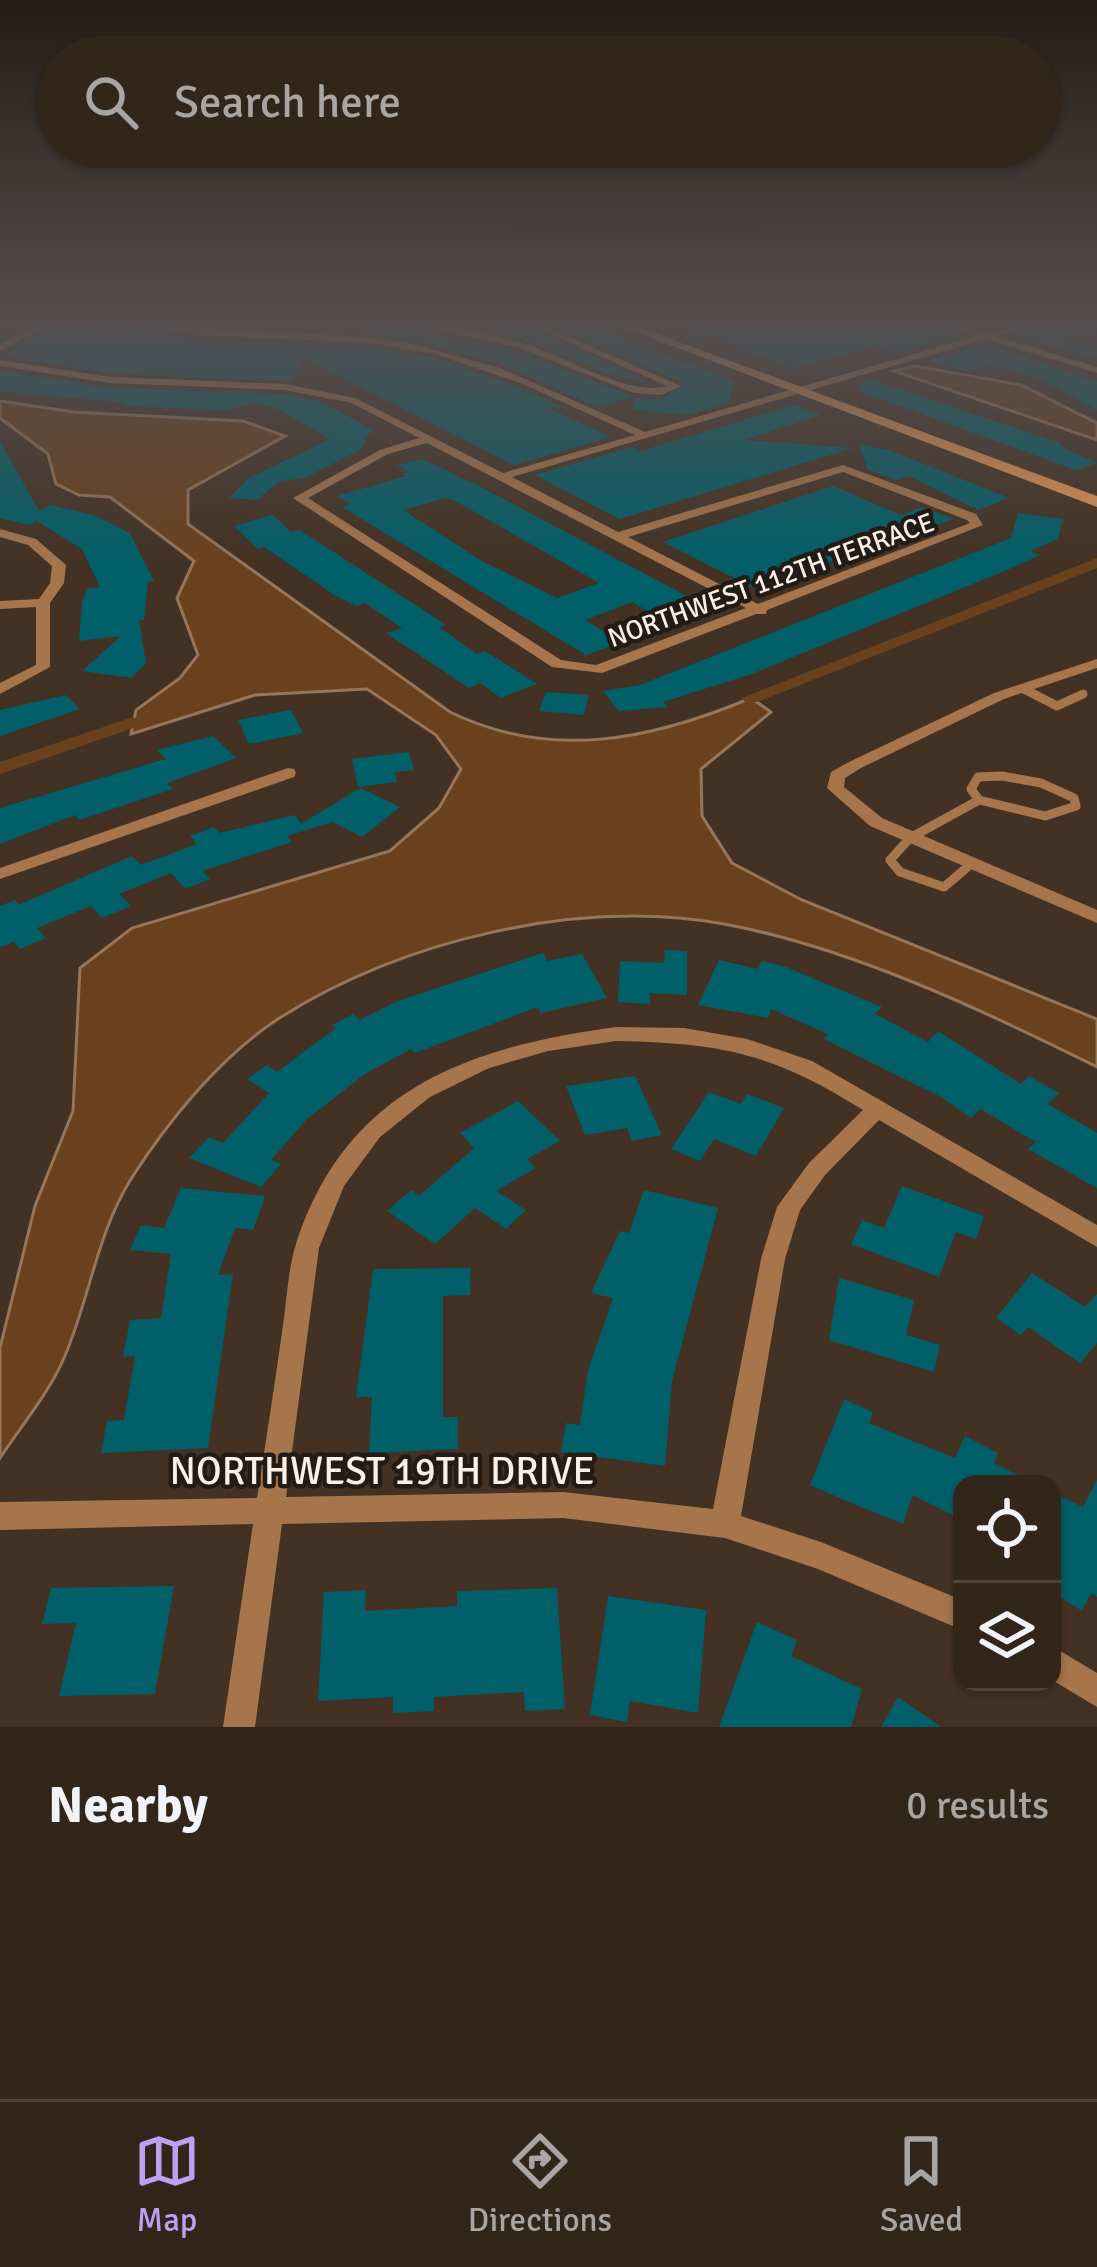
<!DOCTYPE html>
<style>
:root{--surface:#32261b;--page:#3a2e24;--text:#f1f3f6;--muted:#a8a5a3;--line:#4d433a;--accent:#bca0f2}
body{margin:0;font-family:Signika,sans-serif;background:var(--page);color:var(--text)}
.controls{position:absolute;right:36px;bottom:36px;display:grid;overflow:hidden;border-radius:24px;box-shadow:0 3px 9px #0004}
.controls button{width:108px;height:108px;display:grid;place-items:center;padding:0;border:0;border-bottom:3px solid var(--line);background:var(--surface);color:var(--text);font:60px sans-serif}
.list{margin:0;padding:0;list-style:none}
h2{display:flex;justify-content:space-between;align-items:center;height:156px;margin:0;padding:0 48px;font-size:51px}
h2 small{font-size:39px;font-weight:400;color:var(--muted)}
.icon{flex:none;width:66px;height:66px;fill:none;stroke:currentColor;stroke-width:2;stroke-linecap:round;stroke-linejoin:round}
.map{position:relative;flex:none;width:1097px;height:1727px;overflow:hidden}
.search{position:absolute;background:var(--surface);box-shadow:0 3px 9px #0004;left:36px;right:36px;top:36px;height:132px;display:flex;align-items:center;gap:30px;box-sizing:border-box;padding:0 42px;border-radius:66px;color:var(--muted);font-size:45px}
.sheet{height:372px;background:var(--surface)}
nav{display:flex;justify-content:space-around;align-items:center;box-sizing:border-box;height:168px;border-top:3px solid var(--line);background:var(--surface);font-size:33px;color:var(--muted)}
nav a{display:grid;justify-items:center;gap:6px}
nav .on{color:var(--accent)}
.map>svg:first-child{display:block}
</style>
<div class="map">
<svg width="1097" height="1727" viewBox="0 0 1097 1727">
<rect width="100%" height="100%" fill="#433224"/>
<g fill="#6a411d" stroke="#967559" stroke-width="3">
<path d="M915,366L1021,385L1097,423V440L894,371Z"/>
<path d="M0,401L74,412L243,421L285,436L188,490V524L450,712C551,761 651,740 751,698L771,712L701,769L702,816L732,863L802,900L1097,1019V1067C983,1010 849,947 724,924C578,898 401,940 278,1019C220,1057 168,1121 131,1179C97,1233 89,1301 64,1358C49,1393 21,1426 0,1458V1348L35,1206L73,1111L80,968L132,928L390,851L439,808L461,769L436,735L367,689L255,695L131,734L136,710L180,678L198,655L177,598L194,561L110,497L79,495L56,484L48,454L0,418Z"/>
</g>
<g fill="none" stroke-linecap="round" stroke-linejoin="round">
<g fill="#6a411d" fill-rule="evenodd">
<path d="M1097,558V568L757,702H745L742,698Z"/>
<path d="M133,717L142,722L139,726L0,774V762Z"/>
</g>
</g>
<g fill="#005f69" fill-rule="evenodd">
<path d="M54,325L115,335L116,325H122L199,340L370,347L434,358L521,388L565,408L546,407L611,437L514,465L304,358L292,381L110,373L0,356Z"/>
<path d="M382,325L516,351L633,397L598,407L501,364L406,338L367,334Z"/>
<path d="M485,325H526L650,383L616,376Z"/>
<path d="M552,325H587L734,381L729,403L688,415L633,410L634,398L663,399L685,384Z"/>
<path d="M679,325H940L961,336L903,352L871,347L792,368Z"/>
<path d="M1033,325H1097V330L1065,340L1097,350V358L1011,336Z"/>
<path d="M986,344L1097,382V410L1039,378L990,365L966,372L928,360Z"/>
<path d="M0,371L110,388L284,394L319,401L372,429L360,450L304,478L281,481L256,500L229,498L249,478L330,439L276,408L255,403L226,410L123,406L128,403L0,391Z"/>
<path d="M867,378L1063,444L1058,445L1097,463L1076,470L858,391Z"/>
<path d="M793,405L821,415L744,440L853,448L620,519L535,475L632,447L641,451Z"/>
<path d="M0,441L39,511L51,505L96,516L130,533L154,581H148L144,620H139L146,663L131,678L82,671L121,636L79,641L82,602L88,588L100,587L82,549L37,521L29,525L0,518Z"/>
<path d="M860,445L889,450L1009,498L978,510L909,476L896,480L867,469Z"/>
<path d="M423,459L479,486L713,610L673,625L632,602L585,620L622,642L586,655L342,507L351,504L337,496L406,476L402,474L409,472L397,465ZM445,498L454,500L599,583L557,598L482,561L403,510Z"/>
<path d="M833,486L901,515L922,507L953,519L756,589L663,542Z"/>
<path d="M1018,513L1063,519L1058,539L1030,551L1040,555L1007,570L749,675L663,702L668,707L619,711L603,691L640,685L1011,538Z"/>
<path d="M273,515L291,532L300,530L446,625L439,627L477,654L485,651L537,684L501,698L480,683L469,688L386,633L402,628L365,603L357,606L336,596L264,547L258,549L234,526Z"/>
<path d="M546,692L589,695L584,715L539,711Z"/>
<path d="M66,695L80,709L0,736V710Z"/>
<path d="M291,710L303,733L249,744L238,720Z"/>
<path d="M213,736L236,758L167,783L173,789L79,820L75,815L0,844V808L166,759L157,750Z"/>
<path d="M409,752L414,770L395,772L397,782L358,787L352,759Z"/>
<path d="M360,788L400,807L362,837L333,822L287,836L292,842L202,871L210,879L185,889L171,873L119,894L131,906L102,918L91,906L37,928L46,938L20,949L14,942L0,947V906L15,900L18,905L132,856L141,865L197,844L190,836L214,827L219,833L295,815L301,824Z"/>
<path d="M665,950L687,951V995L650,993V1004L618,1002L620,961L664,963Z"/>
<path d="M543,953L547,961L582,954L607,998L541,1013L538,1007L415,1053L411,1049L365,1074L307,1119L271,1160L281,1164L261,1187L189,1158L209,1137L223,1143L269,1093L247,1079L267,1065L277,1072L336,1028L332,1025L353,1014L359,1020L398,1001Z"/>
<path d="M719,960L758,969L762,961L786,967L882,1007L875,1014L928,1042L938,1031L1021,1084L1029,1076L1059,1093L1048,1104L1097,1133V1188L1028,1149L1036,1142L980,1109L971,1118L941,1097L824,1039L828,1034L771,1009L768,1018L698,1005Z"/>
<path d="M635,1076L662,1135L632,1141L627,1128L585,1135L566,1086Z"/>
<path d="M709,1092L741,1104L747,1094L784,1108L756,1156L714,1139L700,1161L671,1149Z"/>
<path d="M518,1101L560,1141L527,1159L536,1168L496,1191L526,1210L506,1229L475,1208L435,1244L387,1211L411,1190L419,1196L474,1148L460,1133Z"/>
<path d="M902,1186L984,1216L976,1239L956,1232L939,1277L851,1244L862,1220L884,1228Z"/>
<path d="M181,1188L265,1196L253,1230L235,1228L218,1275L233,1274L208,1448L101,1453L107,1421L124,1420L135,1356L123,1357L130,1320L161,1318L171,1254L130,1250L141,1225L164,1228Z"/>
<path d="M644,1190L718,1208L672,1381L665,1466L561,1452L566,1423L580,1425L588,1370L613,1298L591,1293L620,1231L629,1233Z"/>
<path d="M471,1268L470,1295L443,1296V1417H458V1449L369,1453L372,1397H356L373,1269Z"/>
<path d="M1032,1273L1085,1307L1097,1294V1343L1080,1363L1028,1327L1021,1335L996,1318Z"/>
<path d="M839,1278L914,1300L906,1335L940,1345L934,1372L829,1340Z"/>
<path d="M844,1399L873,1412L869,1423L955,1458L965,1436L998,1453L994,1463L1036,1484H962V1520L913,1495L903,1524L856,1505L810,1485Z"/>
<path d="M1097,1480V1597L1091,1593L1082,1611L1052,1592V1492L1083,1507Z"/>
<path d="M174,1586L155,1694L59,1696L76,1623L42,1624L51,1588Z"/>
<path d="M557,1588L565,1709L525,1711L524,1692L434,1697V1711L393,1713V1697L318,1701L324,1592L366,1590L365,1611L457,1606V1591Z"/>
<path d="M608,1596L706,1610L698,1713L630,1701L627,1722L590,1715Z"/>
<path d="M757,1622L797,1640L791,1656L862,1689L851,1727H719Z"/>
<path d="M898,1697L941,1727H881Z"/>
</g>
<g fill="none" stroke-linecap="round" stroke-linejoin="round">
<g stroke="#a7754c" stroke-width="9">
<path d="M1024,689L1057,706L1083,694"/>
<path d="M1002,776L1041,783L1074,798L1076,806L1045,816L979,800L971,789L978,777Z"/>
<path d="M971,864L944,887L900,872L890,860L910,838L979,800"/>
</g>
<g fill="#a7754c" fill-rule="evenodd">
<path d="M39,325H50L0,351V344Z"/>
<path d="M126,325L337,335L405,342L500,368L645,432L976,336L944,325C959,325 972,333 986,333C1001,333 1014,325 1029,325L996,336L1097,367V373L986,339L512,477L618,532L843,465L976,514L983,525L767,610L766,614H756L602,673L552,667L293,498L380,450L419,438L352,403L285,390L110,383L0,366V360L110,377L285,384L355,398L503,473L635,435L523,384L435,354L371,343L199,335ZM427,443L746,608L596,665L561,660L308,498L388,454ZM843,472L967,520L970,523L758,604L628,537Z"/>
<path d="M361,325H375L364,330Z"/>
<path d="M417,325C450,324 490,333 522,343C562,354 628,398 667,386L530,325H542L681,386L661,395L634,393L517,347Z"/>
<path d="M0,529L36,539L66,565L64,583L50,603V667L0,694V683L36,665V607L0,609V601L39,599L50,583L52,566L28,545L0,537Z"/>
<path d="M1097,659V668L1004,699L861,768L845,778L844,787L882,818L1097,910V923L870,826L827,788L831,772L849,762L994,693Z"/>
<path d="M288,768L294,769L296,773L294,777L0,879V868Z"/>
<path d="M616,1027L684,1028L747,1039L812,1061L1097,1225V1247L879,1120L825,1175L800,1210L785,1259L741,1516L821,1542L962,1600V1630L818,1569L725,1538L563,1518L282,1524L255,1727H223L253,1524L0,1530V1502L257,1498C266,1440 275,1383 283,1325C287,1299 288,1269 296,1244C346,1089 468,1047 616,1027ZM616,1041C721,1043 772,1053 863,1110L809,1163L777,1207L761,1259L713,1509L563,1492L286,1497L319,1248L344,1186L380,1137L430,1097L489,1068L548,1051Z"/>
<path d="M1052,1646L1097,1673V1707L1052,1680Z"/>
</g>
<path fill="#e79653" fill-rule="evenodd" d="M617,325H633L1097,496V507Z"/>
</g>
<linearGradient id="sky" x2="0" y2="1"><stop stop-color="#251c14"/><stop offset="0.57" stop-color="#554f50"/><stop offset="1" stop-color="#554f50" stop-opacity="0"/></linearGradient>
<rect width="1097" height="566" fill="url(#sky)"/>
<g text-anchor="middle" stroke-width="9" stroke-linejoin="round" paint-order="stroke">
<g font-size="27" fill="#fbefe6" stroke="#231b15">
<text transform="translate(771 580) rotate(-20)" y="9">NORTHWEST 112TH TERRACE</text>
</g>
<g font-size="39" fill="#fbefe6" stroke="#231b15">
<text x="382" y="1484">NORTHWEST 19TH DRIVE</text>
</g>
</g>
</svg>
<div class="controls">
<button><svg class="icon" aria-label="locate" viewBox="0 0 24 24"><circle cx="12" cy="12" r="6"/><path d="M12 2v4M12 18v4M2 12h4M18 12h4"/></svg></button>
<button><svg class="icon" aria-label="layers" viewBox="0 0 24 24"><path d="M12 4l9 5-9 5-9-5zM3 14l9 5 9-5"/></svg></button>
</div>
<div class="search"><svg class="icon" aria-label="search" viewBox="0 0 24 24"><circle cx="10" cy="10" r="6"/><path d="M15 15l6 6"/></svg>Search here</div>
</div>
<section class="sheet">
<h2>Nearby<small>0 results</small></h2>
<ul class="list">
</ul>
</section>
<nav>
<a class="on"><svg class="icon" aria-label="map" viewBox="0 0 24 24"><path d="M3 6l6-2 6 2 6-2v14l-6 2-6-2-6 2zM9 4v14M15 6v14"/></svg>Map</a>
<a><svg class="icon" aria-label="directions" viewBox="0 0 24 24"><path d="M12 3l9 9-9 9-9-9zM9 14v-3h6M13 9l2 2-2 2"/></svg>Directions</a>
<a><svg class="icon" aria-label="saved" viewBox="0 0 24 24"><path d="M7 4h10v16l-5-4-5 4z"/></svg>Saved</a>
</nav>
